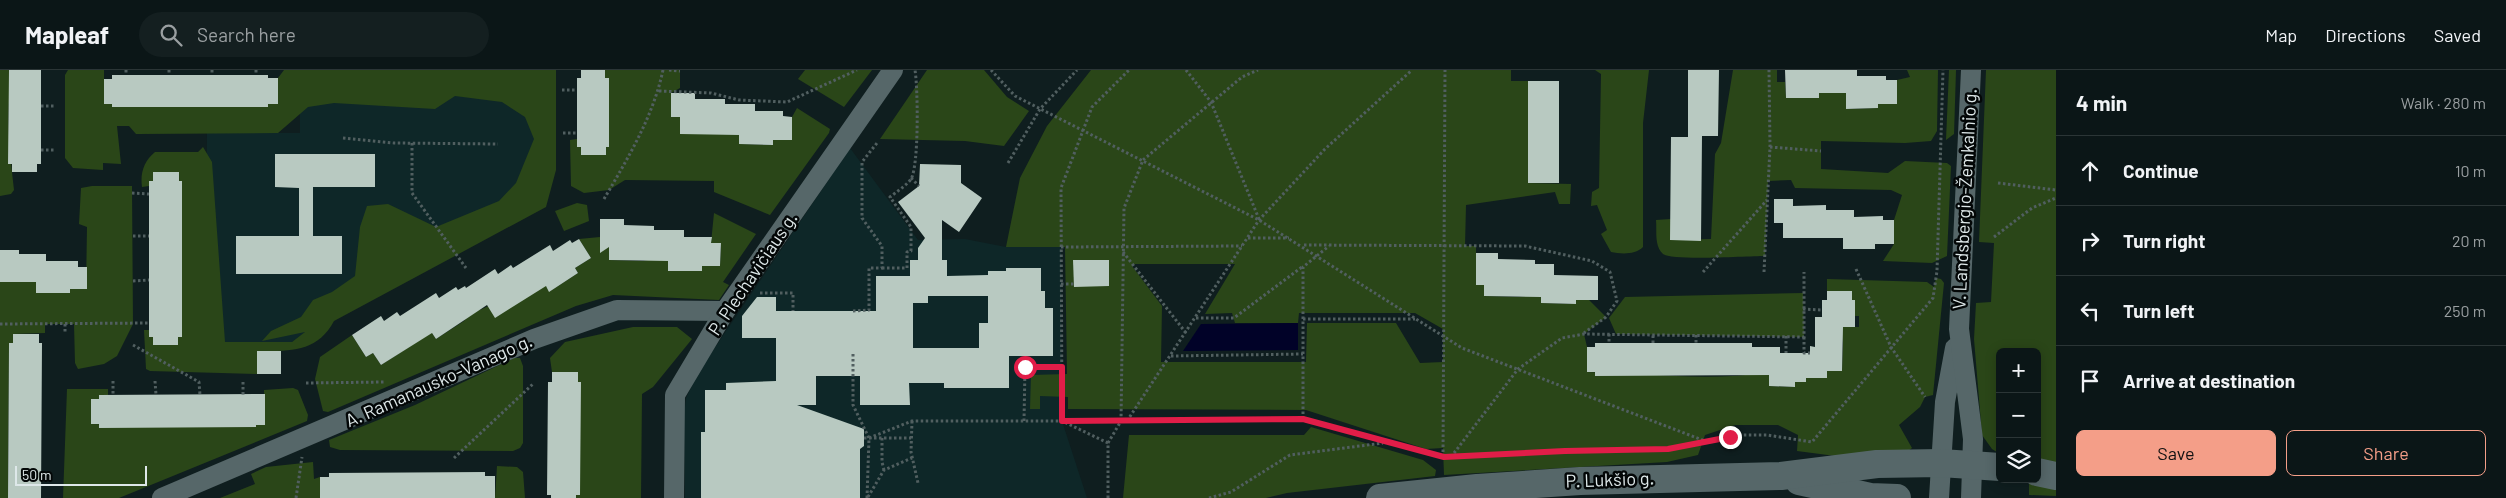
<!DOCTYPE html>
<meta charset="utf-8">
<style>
:root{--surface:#0b1617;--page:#141f20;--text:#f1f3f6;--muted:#9a9fa1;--line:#2b3536;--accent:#f49e88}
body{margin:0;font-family:Barlow,sans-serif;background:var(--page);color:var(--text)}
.controls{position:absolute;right:15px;bottom:15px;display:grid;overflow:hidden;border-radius:8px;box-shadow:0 2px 12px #0003}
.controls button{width:45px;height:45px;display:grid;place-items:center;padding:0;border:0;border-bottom:1px solid var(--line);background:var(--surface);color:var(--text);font:25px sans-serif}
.scale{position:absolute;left:15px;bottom:12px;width:132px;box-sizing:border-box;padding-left:5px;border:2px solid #dee8e9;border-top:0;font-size:14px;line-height:18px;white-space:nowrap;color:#dee8e9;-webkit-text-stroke:4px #030707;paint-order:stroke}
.stop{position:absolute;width:15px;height:15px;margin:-11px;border:4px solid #e11d48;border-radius:50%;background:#fff}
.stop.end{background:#e11d48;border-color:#fff;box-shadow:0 1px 5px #0008}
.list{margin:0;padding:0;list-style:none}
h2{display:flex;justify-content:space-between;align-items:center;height:65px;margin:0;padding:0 20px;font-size:21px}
h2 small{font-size:16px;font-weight:400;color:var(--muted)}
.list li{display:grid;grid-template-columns:32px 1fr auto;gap:15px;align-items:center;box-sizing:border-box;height:70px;padding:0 20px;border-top:1px solid var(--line)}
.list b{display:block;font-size:19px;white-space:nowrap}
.list em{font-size:16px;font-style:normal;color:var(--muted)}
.actions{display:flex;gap:10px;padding:15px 20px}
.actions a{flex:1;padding:11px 0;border:1px solid var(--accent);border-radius:8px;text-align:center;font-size:18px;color:var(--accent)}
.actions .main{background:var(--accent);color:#111}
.icon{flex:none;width:28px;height:28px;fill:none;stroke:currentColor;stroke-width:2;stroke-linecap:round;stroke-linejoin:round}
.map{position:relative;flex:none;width:2056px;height:428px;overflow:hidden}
header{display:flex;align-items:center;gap:30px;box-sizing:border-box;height:70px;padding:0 25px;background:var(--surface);border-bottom:1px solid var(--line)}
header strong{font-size:24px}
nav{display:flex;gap:28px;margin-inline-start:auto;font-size:18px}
.search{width:350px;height:45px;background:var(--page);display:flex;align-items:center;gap:12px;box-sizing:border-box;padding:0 18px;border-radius:28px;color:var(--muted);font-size:19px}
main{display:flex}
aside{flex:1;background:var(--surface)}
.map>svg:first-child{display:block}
</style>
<header>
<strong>Mapleaf</strong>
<div class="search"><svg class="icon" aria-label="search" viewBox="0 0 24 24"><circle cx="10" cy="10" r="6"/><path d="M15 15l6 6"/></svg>Search here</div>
<nav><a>Map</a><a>Directions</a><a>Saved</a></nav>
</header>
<main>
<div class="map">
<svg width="2056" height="428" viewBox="0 0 2056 428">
<rect width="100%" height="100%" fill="#0f1e1f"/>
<g fill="#0e2728">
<path d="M300,6H544L543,129L323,250L292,272H206L207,63H300Z"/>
<path d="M850,78L918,170L965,169L1006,177H1061L1062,351L1087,428H685L684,345L686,328L699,301Z"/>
</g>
<g fill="#2a4618" fill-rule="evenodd">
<path d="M0,0H9V7H12C5,44 10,83 14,120L11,124L0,126Z"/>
<path d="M68,0H104V34H112V37H138V34H155L156,37H181V33H198L199,37H225V34H242V37H268V34H278V8L284,0H556V100L546,137L334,251C317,283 289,281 257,281V304L150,301L146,299L144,260H149V267H153V275H178V267H182L179,102H153V111L149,116L142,117C140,103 144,91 155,82H198L203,77L212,92L225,272H292L305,262L262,271L271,261L301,247L313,230L332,222L355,206L360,157L367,136L388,134L436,157L499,131L516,113L534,69L525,47L502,32L455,26L435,39L334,33L308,37L278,63L136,64L129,56H117L121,94L103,93V100L73,98L65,88V5Z"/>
<path d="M605,0H680V18L671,23V47H680V64H713L740,59V74L773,75V70H791L792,47L797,38L830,59L829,63L770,145L714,122V111L625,110L609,120L584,123L571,116L570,70L577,69V77H581V85H606V77H609V51L606,50V34L609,33V8H605Z"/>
<path d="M805,0H872L844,37L798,9Z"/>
<path d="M927,0H984L1007,27L1029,41L1004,76L965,71L880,69Z"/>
<path d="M1091,0H1511V11H1528V113L1571,114L1570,134H1559L1555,122L1466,135L1465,176H1476V214L1484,215V226L1519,227L1542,223V233L1576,234V230H1589L1606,247L1584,264L1587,277V302C1647,303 1710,312 1769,302V316L1795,317V312H1806V308H1827V301H1842L1843,273L1840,257H1859V246H1855V230H1852V221H1827V209L1927,212L1934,217L1936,208L1941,209L1944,213L1933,325L1925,327L1920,337L1899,355L1912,378L1908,381L1843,387L1797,381L1798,365L1778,355H1735L1705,365L1698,385L1667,392L1444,405L1443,378L1426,379L1306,340L1068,339V327L1040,326V339H1030L1031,305L1067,304L1065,177H1006L1020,108L1047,56ZM1135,194H1235L1205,244L1232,243L1235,253H1298L1299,243H1415L1443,259V292L1420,293L1396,253H1307L1306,292H1161L1162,236L1132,196Z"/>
<path d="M1595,0H1649L1643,53V177C1635,185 1621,184 1611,182L1601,164L1607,160L1597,135L1591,136L1592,122L1599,118L1601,4Z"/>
<path d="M1733,0H1777V12H1785L1786,28H1819V23H1846V39L1878,38V34H1897V10L1910,7L1907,0H1938L1937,61L1931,71L1905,73L1821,71V99L1888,103L1905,91L1947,93L1951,96L1947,186L1932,193L1883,191L1894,174V150L1902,125L1891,120L1795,118L1791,110L1768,111L1765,186C1748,186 1672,191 1663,184C1654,176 1657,161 1656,150L1671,149V170L1711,169L1715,84L1721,73Z"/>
<path d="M1949,0H1956L1954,64L1946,70Z"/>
<path d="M1986,0H2056V395L2037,393V282H2000V384L1992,379L1982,365L1974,269L1976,233L1991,232L1994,173L1979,172Z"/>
<path d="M92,116H132L133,254L117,286L104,294L78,299L75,293L74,254H45V263L13,264V273H9L8,428H0V212H10V208H36L70,219H86L87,157L79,154L81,118Z"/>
<path d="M577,133L587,135L589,151L564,161L555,141Z"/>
<path d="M714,143L756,164L723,212L729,215L719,230L613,225L576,236L328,342L323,341L315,309L320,287L352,265L366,287L373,283L381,295L409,277L428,257L436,269L464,251L477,236L480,240L542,210L550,221L578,203L575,198L591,188L579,169L600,167L609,174V190L643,191L668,186L669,201H702V196H720L721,173H711Z"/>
<path d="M1803,223L1804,267L1616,264L1609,248L1625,227Z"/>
<path d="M633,257H677L692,269L653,317L642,324L641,428H576L577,302H552L550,288L565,272Z"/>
<path d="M514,288H520L523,296V373L520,378L513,381L340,380L330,377L329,370L415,335Z"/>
<path d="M293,318L298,320L308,345L307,351L119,428H63L67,319H108V325H99V329H91V354L255,357L256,355L265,354L264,320Z"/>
<path d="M1311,357L1423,390L1436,400L1435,406L1287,423L1266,428H1123L1129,365H1304Z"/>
<path d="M313,392L314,409L320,407V428H220L255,414L251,404L266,397Z"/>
<path d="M497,396L517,397L523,402L525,428H495Z"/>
<path d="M2029,411L2056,415V426L2029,425Z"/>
</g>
<path fill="#010228" d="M1298,253V280L1183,281L1201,254Z"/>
<g fill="#b8c9c1" fill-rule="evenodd">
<path d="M9,0H41V94H37V102H12V94H8Z"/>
<path d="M581,0H605V8H609V77H606V85H581V77H577V8H581Z"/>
<path d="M1688,0H1719L1718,66H1702L1701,171L1670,170L1671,67H1688Z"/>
<path d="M1785,0H1857V6H1886V10H1897V34H1878V38L1846,39V23H1819V28H1786Z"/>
<path d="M112,5H268V8H278V34H268V37H112V34H104V9H112Z"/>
<rect x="1528" y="11" width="31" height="102"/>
<path d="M671,23H695V29H725V34H755V41H783V46L792,47V70H773V75L739,74V65L680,64V47H671Z"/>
<path d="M275,84H375V117H313V166H342V204H236V166H299V118L275,117Z"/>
<path d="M920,94L961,95V113L982,128L959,162L942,150V190H947V206L988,205V201H1006V198H1041V221H1045V238H1053V286H1009V318H944V313H909L910,335H860V306H816V335H797L864,359V376L860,379V428H701V362H705V320H726V313L776,311V268H742V246L757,227H776V241H876V206H910V190H918V178L925,168L898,132L919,116ZM928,226H988V253H979V278H913V233H928Z"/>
<path d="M153,102H179V111H182V267H178V275H153V267H149V111H153Z"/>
<path d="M1774,129H1793V136L1826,135V140H1854V147L1883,146V150H1894V174H1875V179H1843V168H1783V153H1774Z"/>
<path d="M600,149H624V155L654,156V160H684V167H712L711,173H721L720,196H702V201H668V191L609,190V177L600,183Z"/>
<path d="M579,169L591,188L575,198L578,203L549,222L546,216L495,248L487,235L436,269L432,263L381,295L373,283L366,287L352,265L381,246L384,251L397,242L400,246L436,223L439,228L456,217L458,220L465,216L466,218L495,199L498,204L511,195L513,198L550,175L553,181L570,170L572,173Z"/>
<path d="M0,180H19V184H46V191H78V197H87V219H70V223H36V212H0Z"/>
<path d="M1476,183H1498V189L1535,190V194H1554V205L1598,206V230H1576V234L1541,233V227L1484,226V215H1476Z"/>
<path d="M1073,190H1109V216L1074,217Z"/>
<path d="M1827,221H1852V230H1855V257H1843L1842,301H1827V308H1806V312H1795V317L1769,316V305L1595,306V302H1587V277H1595V273H1752V277H1780V283H1810V276L1815,277V247H1822V230H1827Z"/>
<path d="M13,264H39V273H42L41,428H8L9,273H13Z"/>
<rect x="257" y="281" width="24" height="23"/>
<path d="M552,302H578V312H581L580,425H576V428H551V425H547L548,312H552Z"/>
<path d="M265,324V355H256V357L99,358V354H91V329H99V325Z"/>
<path d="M485,402V406H495V428H320V407H329V403Z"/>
</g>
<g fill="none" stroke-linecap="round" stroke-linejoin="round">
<g stroke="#515f60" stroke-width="3" stroke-dasharray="2.5 2.5" stroke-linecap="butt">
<path d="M126,0V5"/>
<path d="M169,0V5"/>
<path d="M212,0V5"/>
<path d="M256,0V5"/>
<path d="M669,0L680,1"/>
<path d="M991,0L1015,26L1259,150L1462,278L1705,371"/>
<path d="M1186,0L1211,32L1259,149"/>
<path d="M562,20H577"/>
<path d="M659,21L711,23L739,30L787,32L857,0"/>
<path d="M41,36H56"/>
<path d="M563,63H577"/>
<path d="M343,68L394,73L498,74"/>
<path d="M412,73V123L466,198"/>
<path d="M1770,77L1821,81"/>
<path d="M41,80H56"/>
<path d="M1008,93L1040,39L1077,0"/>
<path d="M911,108L919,116"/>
<path d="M1998,113L2056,120"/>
<path d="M132,123L149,124"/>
<path d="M604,129C628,88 653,47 663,0"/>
<path d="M133,166H149"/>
<path d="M1994,167L2032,138L2056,128"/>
<path d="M1248,168H1289"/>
<path d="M1304,175L1525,176L1592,191L1610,202L1617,231L1606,247L1584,263"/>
<path d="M1061,177L1242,176"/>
<path d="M1123,182L1186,263"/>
<path d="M882,198H907V182L911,181V157L890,127C896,122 906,116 911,109C919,96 918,18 915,0"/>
<path d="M1856,199L1891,277L1925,327"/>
<path d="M1703,202L1767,130"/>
<path d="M1764,202L1770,77L1769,0"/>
<path d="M133,211L149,210"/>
<path d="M1061,214H1074"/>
<path d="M760,223H793V241"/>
<path d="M1803,239L1822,240"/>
<path d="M853,241L869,240V198H882V176L862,148V92L877,73"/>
<path d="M1196,248H1234L1302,197"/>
<path d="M1303,249H1415"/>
<path d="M0,254L149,253"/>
<path d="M65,254V263"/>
<path d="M1609,264V273"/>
<path d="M1696,265V273"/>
<path d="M1786,266V283"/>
<path d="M1804,267V283H1810"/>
<path d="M1653,273V264"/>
<path d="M133,275L199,312L200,325"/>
<path d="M853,284V335L869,368"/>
<path d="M1171,286L1303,284"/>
<path d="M113,311V325"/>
<path d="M155,311L156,325"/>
<path d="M243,312V325"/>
<path d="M306,313L384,312"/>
<path d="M1303,349V197L1329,176"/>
<path d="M912,351L911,382L918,413"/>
<path d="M1024,351L1025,297H1062"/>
<path d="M1127,351L1259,150L1325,79L1412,0"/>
<path d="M864,368H911"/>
<path d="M882,368V392L884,400"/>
<path d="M1108,373L1062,351L1061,118L1092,37L1129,0"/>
<path d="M1443,387L1445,0"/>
<path d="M1451,387L1518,299L1562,268L1584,264L1804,267V202"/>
<path d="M454,388L534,313"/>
<path d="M868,427L884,400L912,388"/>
<path d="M296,428L302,387"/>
<path d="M867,428L869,368L912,351H1121L1124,138L1143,90L1242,7L1258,0"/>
<path d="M1108,428V373L1121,351L1303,349L1443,387L1565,381L1668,379L1738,365H1767L1812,372L1933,228L1937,201L1943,0"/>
<path d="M1209,428L1231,422L1290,385L1383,373"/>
</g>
<g stroke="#566769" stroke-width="20">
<path d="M162,428L534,269L617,240L725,241"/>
<path d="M674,428L675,325L725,241L893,0"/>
<path d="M1939,428L1945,332L1955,278"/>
<path d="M1971,428L1973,369L1959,259L1971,0"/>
</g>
<g stroke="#566769" stroke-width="28">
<path d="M2037,402L2056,406"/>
<path d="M1799,411L1870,427L1897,428"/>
<path d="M1380,428L1477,418L1580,411L1781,406L1877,394L1941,393L2000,397"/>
</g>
</g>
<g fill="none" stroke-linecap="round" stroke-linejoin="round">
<path stroke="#e11d48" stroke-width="6" d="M1025,297H1062V351L1303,349L1444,387L1565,381L1668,379L1730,367"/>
</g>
<g text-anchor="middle" stroke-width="5" stroke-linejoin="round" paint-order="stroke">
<g font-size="18" fill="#dee8e9" stroke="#030707">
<text transform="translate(1965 129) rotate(-87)" y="6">V. Landsbergio-Žemkalnio g.</text>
<text transform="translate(753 204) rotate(-56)" y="6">P. Plechavičiaus g.</text>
<text transform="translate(439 311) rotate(-24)" y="6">A. Ramanausko-Vanago g.</text>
<text transform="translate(1610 410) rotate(-2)" y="6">P. Lukšio g.</text>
</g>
</g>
</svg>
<div class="controls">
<button>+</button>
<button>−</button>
<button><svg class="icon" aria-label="layers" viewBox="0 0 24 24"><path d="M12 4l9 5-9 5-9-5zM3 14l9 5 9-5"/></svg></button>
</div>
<div class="scale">50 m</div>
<div class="stop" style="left:1025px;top:297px"></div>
<div class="stop end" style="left:1730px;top:367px"></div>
</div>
<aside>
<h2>4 min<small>Walk · 280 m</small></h2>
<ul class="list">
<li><svg class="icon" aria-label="ahead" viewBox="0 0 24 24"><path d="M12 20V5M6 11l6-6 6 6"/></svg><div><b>Continue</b></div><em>10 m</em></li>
<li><svg class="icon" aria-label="right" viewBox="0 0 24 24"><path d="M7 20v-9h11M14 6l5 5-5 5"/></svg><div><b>Turn right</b></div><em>20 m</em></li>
<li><svg class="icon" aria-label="left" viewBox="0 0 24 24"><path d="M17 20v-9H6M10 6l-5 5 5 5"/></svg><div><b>Turn left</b></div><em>250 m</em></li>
<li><svg class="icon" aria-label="arrive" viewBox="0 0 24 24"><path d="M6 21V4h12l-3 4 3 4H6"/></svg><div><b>Arrive at destination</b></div></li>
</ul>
<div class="actions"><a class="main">Save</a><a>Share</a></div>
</aside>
</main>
